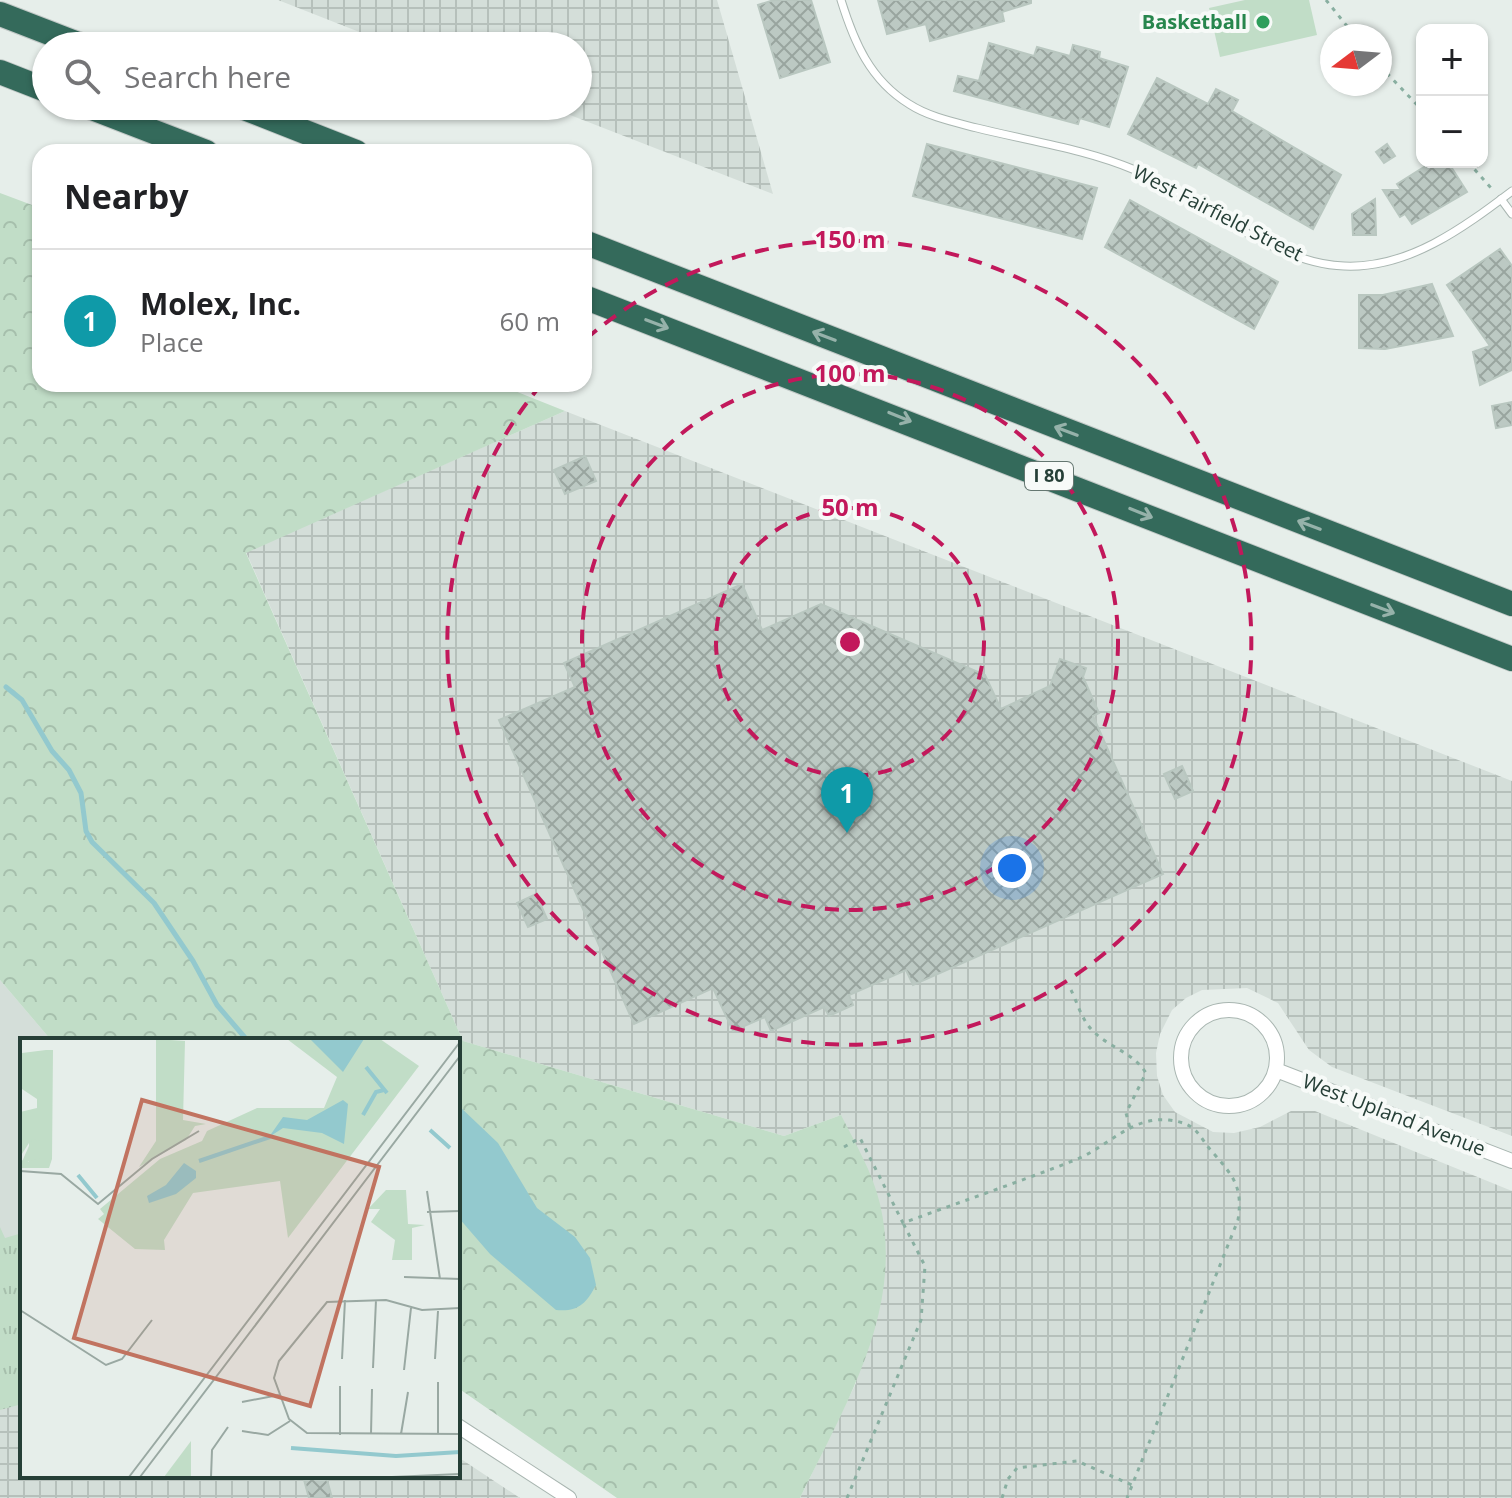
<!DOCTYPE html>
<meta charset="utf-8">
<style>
:root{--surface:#fff;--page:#f2f2f2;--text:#202124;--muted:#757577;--line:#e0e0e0;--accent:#7a4c44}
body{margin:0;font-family:"Open Sans",sans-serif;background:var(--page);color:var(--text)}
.controls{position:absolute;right:24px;top:24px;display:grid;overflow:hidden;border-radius:16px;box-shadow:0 2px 6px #0004}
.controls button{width:72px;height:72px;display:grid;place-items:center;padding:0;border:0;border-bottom:2px solid var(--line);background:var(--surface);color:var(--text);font:40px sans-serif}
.compass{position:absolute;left:1320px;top:24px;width:72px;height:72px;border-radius:50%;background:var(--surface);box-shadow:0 2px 6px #0004;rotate:254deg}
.you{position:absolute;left:1012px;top:868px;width:28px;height:28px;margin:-20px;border:6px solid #fff;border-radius:50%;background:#1a73e8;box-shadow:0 0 0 12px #1a73e833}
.badge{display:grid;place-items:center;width:52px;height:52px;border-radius:50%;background:var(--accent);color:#fff;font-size:26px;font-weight:700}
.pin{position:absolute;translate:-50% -66px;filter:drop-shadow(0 2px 4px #0008)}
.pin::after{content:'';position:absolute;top:42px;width:28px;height:24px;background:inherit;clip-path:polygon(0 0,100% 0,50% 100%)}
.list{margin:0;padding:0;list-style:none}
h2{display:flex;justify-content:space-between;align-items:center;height:104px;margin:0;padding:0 32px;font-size:34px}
h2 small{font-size:26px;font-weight:400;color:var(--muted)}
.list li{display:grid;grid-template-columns:52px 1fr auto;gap:24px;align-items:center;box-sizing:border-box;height:144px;padding:0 32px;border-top:2px solid var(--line)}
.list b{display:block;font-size:30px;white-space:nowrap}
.list p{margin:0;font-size:26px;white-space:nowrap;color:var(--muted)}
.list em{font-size:26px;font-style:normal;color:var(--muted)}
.icon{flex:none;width:44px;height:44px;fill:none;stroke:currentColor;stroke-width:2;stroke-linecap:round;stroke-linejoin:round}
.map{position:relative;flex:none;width:1512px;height:1498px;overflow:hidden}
.search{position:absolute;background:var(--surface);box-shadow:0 2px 6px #0004;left:32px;top:32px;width:560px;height:88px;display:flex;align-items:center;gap:20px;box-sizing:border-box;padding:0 28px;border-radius:44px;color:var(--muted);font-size:30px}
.panel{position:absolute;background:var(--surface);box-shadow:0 2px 6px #0004;left:32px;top:144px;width:560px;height:248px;border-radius:24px}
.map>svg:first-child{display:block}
</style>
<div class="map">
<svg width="1512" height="1498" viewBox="0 0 1512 1498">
<defs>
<pattern id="industrial-grid" width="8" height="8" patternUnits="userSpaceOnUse" patternTransform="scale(2)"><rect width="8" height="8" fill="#d4ded9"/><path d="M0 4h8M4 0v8" fill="none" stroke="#b6c0bb"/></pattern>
<pattern id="grass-tufts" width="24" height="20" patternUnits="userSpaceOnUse" patternTransform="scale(2)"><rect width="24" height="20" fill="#c1ddc7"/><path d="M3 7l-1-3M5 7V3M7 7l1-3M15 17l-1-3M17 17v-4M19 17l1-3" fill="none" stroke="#a6bfac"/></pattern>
<pattern id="park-crowns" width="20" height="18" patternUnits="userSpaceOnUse" patternTransform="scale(2)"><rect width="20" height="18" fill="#c1ddc7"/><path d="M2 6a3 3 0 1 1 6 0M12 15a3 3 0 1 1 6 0" fill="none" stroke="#a6bfac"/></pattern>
<pattern id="building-cross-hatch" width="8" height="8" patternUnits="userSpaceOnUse" patternTransform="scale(2)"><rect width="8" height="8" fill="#bcc9c3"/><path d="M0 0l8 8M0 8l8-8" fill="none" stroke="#99a59f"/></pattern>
</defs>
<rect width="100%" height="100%" fill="#e6eeea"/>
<path fill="#d4ded9" d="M0,980L51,1040H22V1255L0,1261Z"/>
<g fill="url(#industrial-grid)">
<path d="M278,0H717L773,194L547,106H578V46H395Z"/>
<path d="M565,411L1512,781V1136L1332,1067L1309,1050L1278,1003L1247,988L1202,990L1186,998L1172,1010L1160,1034L1156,1053L1157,1076L1163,1095L1175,1112L1213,1132L1234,1133L1260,1127L1291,1111H1315L1512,1191V1498H800L856,1383L841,1115L784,1136L463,1041L246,552Z"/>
<path d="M22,1255V1476H458V1457L520,1498H0V1261Z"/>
</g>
<path fill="url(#grass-tufts)" d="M0,1227L5,1238L22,1233V1404L0,1410Z"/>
<path fill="url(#park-crowns)" d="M0,193L40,208V384H497L565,411L246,553L463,1041L784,1136L841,1115C855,1143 873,1173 880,1204C905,1310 844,1407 800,1498H617L458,1388V1040H51L0,980Z"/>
<path fill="#c1ddc7" d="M1245,0H1309L1317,35L1220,57L1209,8Z"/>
<path fill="#93c9ce" d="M458,1105L498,1143L537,1208L575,1237L590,1258L596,1285C586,1304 578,1312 556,1310L490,1254L458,1217Z"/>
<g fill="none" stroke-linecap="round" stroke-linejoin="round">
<path stroke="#93c9ce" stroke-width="5" d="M6,687L22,700L52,751L69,770L81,793L86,831L92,842L154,903L193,961L217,1005L247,1040"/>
</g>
<g fill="url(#building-cross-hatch)" stroke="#b9c7c0" stroke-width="2">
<path d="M774,0H811L830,62L780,78L758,5Z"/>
<path d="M878,0H1031V3L1002,12L1004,21L930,41L926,24L887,34Z"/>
<path d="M989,43L1034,56L1037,47L1070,56L1073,45L1100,52L1099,58L1128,67L1109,127L1080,118L1078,124L954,91L958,76L979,81Z"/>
<path d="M1157,78L1208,104L1216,89L1238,100L1232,111L1341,175L1313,229L1198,164L1196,168L1128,134Z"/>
<path d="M927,144L1097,188L1082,239L913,196Z"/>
<path d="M1387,144L1395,156L1384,163L1376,152Z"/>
<path d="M1432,162H1448L1467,192L1412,224L1405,214L1400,217L1383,190H1401L1397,184Z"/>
<path d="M1375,199L1376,235H1353L1352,214Z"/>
<path d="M1130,200L1278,282L1254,329L1105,247Z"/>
<path d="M1500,249L1512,266V370L1480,385L1473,352L1490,346L1447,285Z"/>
<path d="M1432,284L1453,336L1385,349L1359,348V295H1383Z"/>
<path d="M1512,402V425L1496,428L1492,406Z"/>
<path d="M585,456L596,481L565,494L554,470Z"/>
<path d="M742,584L762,630L821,604L985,675L1001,709L1050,686L1060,659L1086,668L1083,677L1099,713L1093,716L1163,874L913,985L906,970L849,995L853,1005L829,1016L824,1007L771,1031L765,1017L733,1031L713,988L634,1024L499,720L575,687L564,663Z"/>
<path d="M1182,766L1193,791L1175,799L1164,774Z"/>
<path d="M536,894L547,919L528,927L517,903Z"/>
<path d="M303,1476H326L332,1498H309Z"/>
</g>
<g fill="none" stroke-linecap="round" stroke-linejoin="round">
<defs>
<g id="lane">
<path d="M841,0C854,42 870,80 909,104C929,117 954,122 977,128C1029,141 1086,149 1135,170C1200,198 1273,264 1344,266C1408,269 1463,228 1512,191"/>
<path d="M1501,199L1512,214"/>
</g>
<g id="street">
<circle cx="1229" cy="1058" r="48"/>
<path d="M1276,1070L1512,1161"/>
<path d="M458,1426L569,1498"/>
</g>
<g id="highway">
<path d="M0,14L83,46"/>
<path d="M0,72L46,90"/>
<path d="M87,106L206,152"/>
<path d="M239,106L356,152"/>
<path d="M584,242L1512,604"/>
<path d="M584,297L1512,659"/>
</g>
</defs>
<use href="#lane" stroke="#a9b6b1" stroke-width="9"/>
<use href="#street" stroke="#a9b6b1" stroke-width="16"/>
<use href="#highway" stroke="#c2c9c7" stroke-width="26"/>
<g stroke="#89afa1" stroke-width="3" stroke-dasharray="4 6" stroke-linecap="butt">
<path d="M1326,0L1355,36"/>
<path d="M1380,66L1422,110"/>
<path d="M1468,162L1492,189"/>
<path d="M1071,990C1077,1002 1082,1020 1092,1030C1109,1048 1133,1052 1146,1073L1126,1113L1130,1128"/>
<path d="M844,1147L860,1138L903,1223C960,1202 1019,1182 1075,1160C1108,1147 1131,1116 1169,1120C1200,1124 1197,1136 1215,1155C1234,1177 1243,1188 1238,1220L1127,1498"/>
<path d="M847,1498L921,1320L925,1266L903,1223"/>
<path d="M1002,1498L1008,1479L1017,1468L1077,1461L1132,1485"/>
</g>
<use href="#lane" stroke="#fff" stroke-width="7"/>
<use href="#street" stroke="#fff" stroke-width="14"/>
<use href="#highway" stroke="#346a5b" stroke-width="24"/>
</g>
<defs><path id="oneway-shaft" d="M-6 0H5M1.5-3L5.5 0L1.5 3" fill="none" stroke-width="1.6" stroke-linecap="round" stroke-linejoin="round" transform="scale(2)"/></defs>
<g stroke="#96b2aa">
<use href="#oneway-shaft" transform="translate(657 324) rotate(21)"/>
<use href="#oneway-shaft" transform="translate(824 336) rotate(-159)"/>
<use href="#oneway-shaft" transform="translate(900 417) rotate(22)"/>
<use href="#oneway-shaft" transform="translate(1066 431) rotate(-159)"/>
<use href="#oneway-shaft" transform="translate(1141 513) rotate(22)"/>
<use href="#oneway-shaft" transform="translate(1309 525) rotate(-159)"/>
<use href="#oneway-shaft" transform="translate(1383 609) rotate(21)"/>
</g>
<g fill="none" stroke="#c2185b" stroke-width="4" stroke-dasharray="14 10">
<circle cx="850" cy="642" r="134"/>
<circle cx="850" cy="642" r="268"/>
<path d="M586 339A402 402 0 1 1 540 386"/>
</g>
<circle fill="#2e9e5b" stroke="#f7faf8" stroke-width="3" cx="1263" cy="22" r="8"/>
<g text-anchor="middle" stroke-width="8" stroke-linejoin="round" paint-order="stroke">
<rect fill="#f7faf8" stroke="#657771" stroke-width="2" x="1025" y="462" width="48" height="28" rx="6"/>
<g font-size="18" font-weight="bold" fill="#263f37">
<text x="1049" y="482">I 80</text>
</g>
<g font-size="20" font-weight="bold" fill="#27864d" stroke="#f7faf8" text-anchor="end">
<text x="1247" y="29">Basketball</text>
</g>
<g font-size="20" fill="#263f37" stroke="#f7faf8">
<text transform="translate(1218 213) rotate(27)" y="7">West Fairfield Street</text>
<text transform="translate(1394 1115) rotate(21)" y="7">West Upland Avenue</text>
</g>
</g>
<g transform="translate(20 1038)">
<rect width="440" height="440" fill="#e6eeea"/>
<path d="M136,1L165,3L163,82L186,86L175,88L166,102L119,129L136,103ZM26,12H33L32,121L29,130H0L1,122L9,124V105L0,119V74L17,70V61L2,51V15Z" fill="#c1ddc7"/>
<path d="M12,101L20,103V120L1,126Z" fill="#c1ddc7"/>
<path d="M267,1H360L399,28L268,200L260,143L173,155L144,202L145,212L115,211L78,181L84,176L80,171L140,121L182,103L187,93L237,70H304L317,39ZM366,152H386L388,186L405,187L392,190V222H372L375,202L351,184L360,171H348ZM171,403V439H144Z" fill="#c1ddc7"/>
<path d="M290,1H344L323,34ZM323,62L328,66L324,106L302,95L263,90L249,99L263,79L287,82ZM164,125L176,133V140L156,156L129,165L127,158L146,147Z" fill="#93c9ce"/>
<path fill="none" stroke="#93c9ce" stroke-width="4" d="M346,29L367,55M343,77L356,54L364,52M410,92L430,110M179,123L250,99M58,137L77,160M271,410L376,418L440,414"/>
<path fill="none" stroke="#99a8a2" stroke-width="2" d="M0,133L41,136L78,166L132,121L179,93M407,153L420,241M407,174L440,173M384,239L440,241M440,270L402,272L366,262L307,264L259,323L254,340L269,381L287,395L440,396M0,272L86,327L102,321L132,282M322,321L325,262M415,321L418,273M353,330L356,262M384,332L391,270M222,364L259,357M222,393L248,397L270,383M351,396L352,351M381,396L388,354M320,397V348M418,397V344M109,439L440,4M120,439L440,18M191,439L192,412L208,389M244,439H335M372,439L440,436"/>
<path fill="#c17360" fill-opacity="0.15" stroke="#c17360" stroke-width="4" d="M122,62L359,129L290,368L54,300Z"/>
<rect width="440" height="440" fill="none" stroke="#263f37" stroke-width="4"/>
</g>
<circle cx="850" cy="642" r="12" fill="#c2185b" stroke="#f7faf8" stroke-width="4"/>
<g font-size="24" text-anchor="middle" font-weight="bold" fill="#c2185b" stroke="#f7faf8" stroke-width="8" stroke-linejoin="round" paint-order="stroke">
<text x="850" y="248">150 m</text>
<text x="850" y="382">100 m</text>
<text x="850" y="516">50 m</text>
</g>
</svg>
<div class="controls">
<button>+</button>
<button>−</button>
</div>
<svg class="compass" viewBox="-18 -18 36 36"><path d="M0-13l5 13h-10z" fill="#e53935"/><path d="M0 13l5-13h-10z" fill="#757577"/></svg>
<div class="you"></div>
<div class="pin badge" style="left:847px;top:833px;background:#0f9aa8">1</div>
<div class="search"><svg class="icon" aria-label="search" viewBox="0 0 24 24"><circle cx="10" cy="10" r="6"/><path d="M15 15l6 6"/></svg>Search here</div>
<section class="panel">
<h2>Nearby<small></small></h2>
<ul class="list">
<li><span class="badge" style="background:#0f9aa8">1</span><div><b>Molex, Inc.</b><p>Place</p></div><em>60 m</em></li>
</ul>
</section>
</div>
